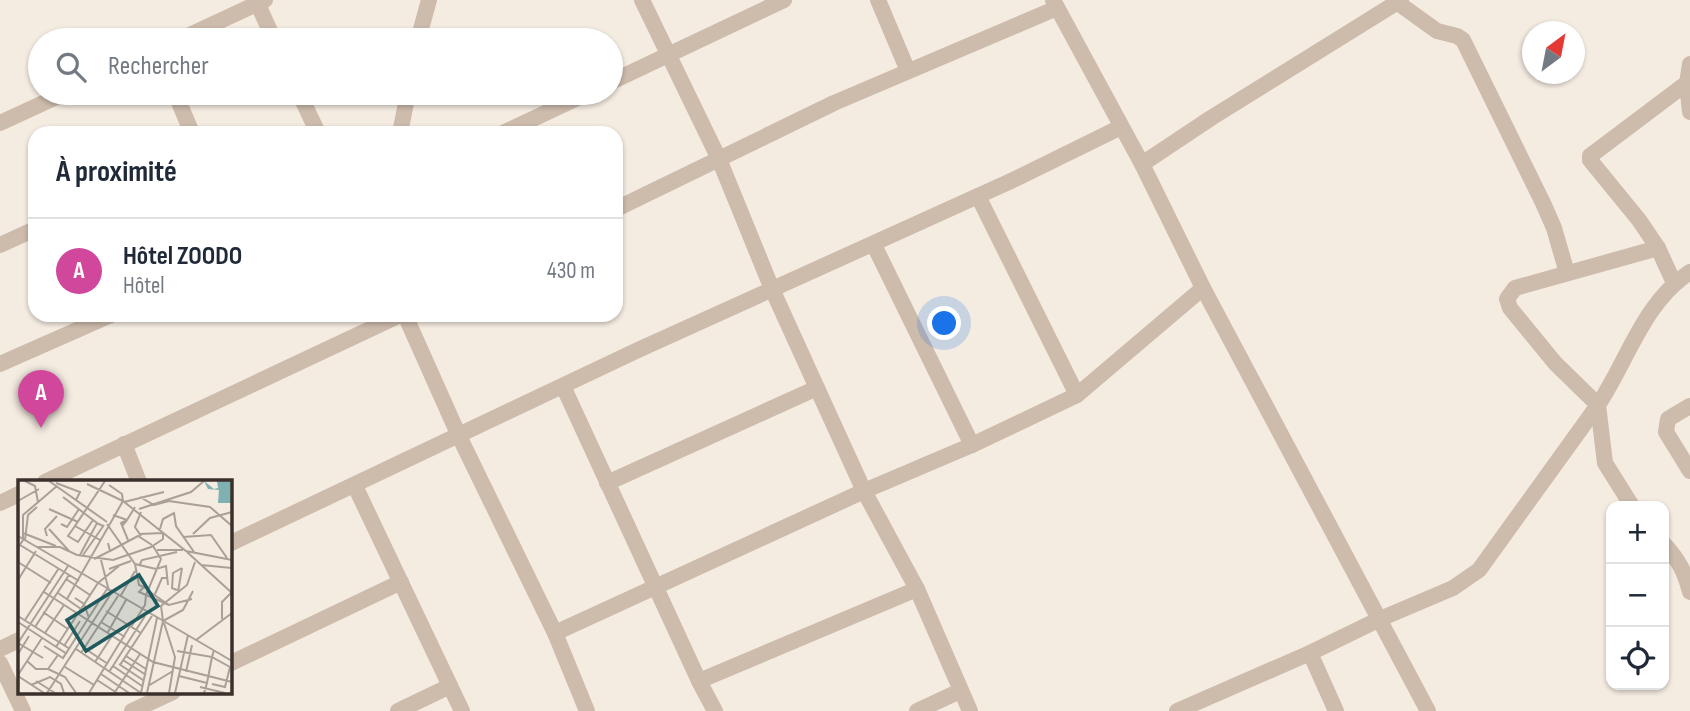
<!DOCTYPE html>
<html lang="fr">
<meta charset="utf-8">
<style>
:root{--surface:#fff;--page:#f6f6f7;--text:#1f2937;--muted:#747a83;--line:#e0e1e3;--accent:#ea580c}
body{margin:0;font-family:"Sofia Sans Condensed",sans-serif;background:var(--page);color:var(--text)}
.controls{position:absolute;right:21px;bottom:21px;display:grid;overflow:hidden;border-radius:14px;box-shadow:0 2px 5px #0004}
.controls button{width:63px;height:63px;display:grid;place-items:center;padding:0;border:0;border-bottom:2px solid var(--line);background:var(--surface);color:var(--text);font:35px sans-serif}
.compass{position:absolute;left:1522px;top:21px;width:63px;height:63px;border-radius:50%;background:var(--surface);box-shadow:0 2px 5px #0004;rotate:32deg}
.you{position:absolute;left:945px;top:324px;width:24px;height:24px;margin:-18px;border:5px solid #fff;border-radius:50%;background:#1a73e8;box-shadow:0 0 0 10px #1a73e833}
.badge{display:grid;place-items:center;width:46px;height:46px;border-radius:50%;background:var(--accent);color:#fff;font-size:23px;font-weight:700}
.pin{position:absolute;translate:-50% -58px;filter:drop-shadow(0 2px 4px #0008)}
.pin::after{content:'';position:absolute;top:37px;width:24px;height:21px;background:inherit;clip-path:polygon(0 0,100% 0,50% 100%)}
.list{margin:0;padding:0;list-style:none}
h2{display:flex;justify-content:space-between;align-items:center;height:91px;margin:0;padding:0 28px;font-size:30px}
h2 small{font-size:23px;font-weight:400;color:var(--muted)}
.list li{display:grid;grid-template-columns:46px 1fr auto;gap:21px;align-items:center;box-sizing:border-box;height:105px;padding:0 28px;border-top:2px solid var(--line)}
.list b{display:block;font-size:26px;white-space:nowrap}
.list p{margin:0;font-size:23px;white-space:nowrap;color:var(--muted)}
.list em{font-size:23px;font-style:normal;color:var(--muted)}
.icon{flex:none;width:38px;height:38px;fill:none;stroke:currentColor;stroke-width:2;stroke-linecap:round;stroke-linejoin:round}
.map{position:relative;flex:none;width:1690px;height:711px;overflow:hidden}
.search{position:absolute;background:var(--surface);box-shadow:0 2px 5px #0004;left:28px;top:28px;width:595px;height:77px;display:flex;align-items:center;gap:18px;box-sizing:border-box;padding:0 24px;border-radius:38px;color:var(--muted);font-size:26px}
.panel{position:absolute;background:var(--surface);box-shadow:0 2px 5px #0004;left:28px;top:126px;width:595px;height:196px;border-radius:21px}
.map>svg:first-child{display:block}
</style>
<div class="map">
<svg width="1690" height="711" viewBox="0 0 1690 711">
<rect width="100%" height="100%" fill="#f4ebe1"/>
<g fill="none" stroke-linecap="round" stroke-linejoin="round">
<g stroke="#cdbbac" stroke-width="16">
<path d="M256,0L274,40"/>
<path d="M642,0L719,159L772,289L817,388L864,491L917,589L970,711"/>
<path d="M878,0L908,71"/>
<path d="M1053,0L1142,164L1203,288L1428,711"/>
<path d="M1398,3L1437,31L1457,36L1463,40L1543,203L1554,228L1567,273"/>
<path d="M179,40L265,0"/>
<path d="M418,40L429,0"/>
<path d="M611,82L784,0"/>
<path d="M1687,83L1690,112"/>
<path d="M175,93L192,133"/>
<path d="M299,93L318,133"/>
<path d="M0,123L65,93"/>
<path d="M400,133L408,93"/>
<path d="M503,133L588,93"/>
<path d="M1142,164L1211,118L1401,0"/>
<path d="M978,196L1077,395"/>
<path d="M616,209L834,103L1057,8"/>
<path d="M0,245L35,229"/>
<path d="M874,245L972,445"/>
<path d="M1674,283L1658,248L1639,220L1590,160V156L1687,83L1690,64"/>
<path d="M405,315L459,436L555,633L587,711"/>
<path d="M0,364L111,315"/>
<path d="M563,386L699,681L715,711"/>
<path d="M1690,406L1668,419L1666,432L1690,471"/>
<path d="M124,444L139,482"/>
<path d="M45,482L400,315"/>
<path d="M607,483L817,388"/>
<path d="M355,486L462,711"/>
<path d="M0,503L19,494"/>
<path d="M1632,506L1605,463L1598,405C1628,360 1643,303 1690,272"/>
<path d="M229,544L638,350L1011,181L1121,127"/>
<path d="M1664,544C1678,559 1685,572 1690,592"/>
<path d="M555,633L864,491L972,445L1077,395L1203,288"/>
<path d="M0,649L19,640"/>
<path d="M1310,653L1336,711"/>
<path d="M0,663L23,711"/>
<path d="M229,664L401,582"/>
<path d="M699,681L917,589"/>
<path d="M132,711L173,692"/>
<path d="M398,711L450,686"/>
<path d="M917,711L960,691"/>
<path d="M1177,711L1310,653L1380,619L1453,588L1479,570L1598,405L1555,363L1510,308L1507,299L1515,288L1658,248"/>
</g>
</g>
<g transform="translate(18 480)">
<rect width="214" height="214" fill="#f4ebe1"/>
<path d="M186,1L196,9L200,8L199,1H213V23H200L201,10L190,9Z" fill="#7fb0b2"/>
<path fill="none" stroke="#aaa098" stroke-width="2" d="M7,1L17,6L20,22M31,1L89,42M38,3L62,12L58,20M69,4L105,21M91,5L104,14L105,21M45,17L75,40M122,17L136,25L151,21L192,27L214,46M0,21L21,9M106,22L146,12M31,29L60,42M121,29L173,12L186,1M95,35L109,40L117,27M43,44L49,47L61,29M89,44L117,84L138,89L148,86L150,105M57,46L50,56L60,62L75,40L79,43M104,46L109,40L103,43L110,60M31,49L51,71M142,49L145,39L156,33L158,46L176,72M5,53L38,66M122,54L144,53M175,54L192,38L214,32M0,56L214,181M29,56L27,49L39,36M123,56L117,47L123,32M165,57L193,55L209,78M7,60L10,35L19,27M82,60L57,46L87,1M2,65L61,101M135,66L143,79L128,115L151,125M19,67H42L59,75L95,80L133,67L145,59V53M0,68L5,60V35L39,6M139,70H165M92,71L120,56L134,65M169,72L214,113M62,75L79,43L85,46M65,75L86,45M76,79L92,71L90,63M83,80L91,111M0,82L33,103M117,84L121,105L128,108M183,85L214,88M121,86L124,80L159,72M91,89L113,81M48,99L72,115M0,100L18,71M159,110L154,108L155,93L164,88M26,112L135,182L214,202M160,112L164,88M40,113L63,129M137,114L144,98H149M136,116L132,112L151,125L174,119M102,117L117,91M57,118L66,124L71,138M49,119L105,21L168,71L214,80M88,131L123,153M25,132L50,149M0,136L52,169M204,139V122L213,113M7,140L41,88M145,141L143,126L169,105L177,82M0,142L49,174M83,142L107,157M146,143L157,177L151,213M17,147L51,95M113,147L127,125L128,115L121,112L126,107M90,152L108,120M27,153L46,125M178,160L214,133M0,163L50,86M0,163L25,178M26,166L45,178L89,109M46,166L62,141M38,167L80,103L101,86M66,168L90,184M58,169L123,213M196,170L194,177L212,187M159,171L194,177L189,203M63,173L100,116M0,174L11,156M108,176L128,189M105,180L128,195M9,181L18,189H30L40,175M77,182L94,156M101,184L125,200M102,185L134,136M95,186L124,206M47,187L76,205M30,189L47,197L58,213M91,192L127,136M168,192L174,165M83,194L111,213M0,195L24,158M0,196L26,213M161,196L189,203L186,213M79,200L99,213M18,201L37,213M194,204L207,207L212,187M13,205L32,197L43,204L46,213M130,206L155,191M182,207L207,213M97,212L122,174M29,213L94,112M71,213L112,146M123,213L139,138M129,213L145,141L165,130L175,111M157,213L170,155"/>
<path fill="#1f5a5e" fill-opacity="0.15" stroke="#1f5a5e" stroke-width="3.5" d="M121,95L140,126L68,171L49,140Z"/>
<rect width="214" height="214" fill="none" stroke="#3b302b" stroke-width="3.5"/>
</g>
</svg>
<div class="controls">
<button>+</button>
<button>−</button>
<button><svg class="icon" aria-label="locate" viewBox="0 0 24 24"><circle cx="12" cy="12" r="6"/><path d="M12 2v4M12 18v4M2 12h4M18 12h4"/></svg></button>
</div>
<svg class="compass" viewBox="-18 -18 36 36"><path d="M0-13l5 13h-10z" fill="#e53935"/><path d="M0 13l5-13h-10z" fill="#747a83"/></svg>
<div class="you"></div>
<div class="pin badge" style="left:41px;top:428px;background:#d1479c">A</div>
<div class="search"><svg class="icon" aria-label="search" viewBox="0 0 24 24"><circle cx="10" cy="10" r="6"/><path d="M15 15l6 6"/></svg>Rechercher</div>
<section class="panel">
<h2>À proximité<small></small></h2>
<ul class="list">
<li><span class="badge" style="background:#d1479c">A</span><div><b>Hôtel ZOODO</b><p>Hôtel</p></div><em>430 m</em></li>
</ul>
</section>
</div>
